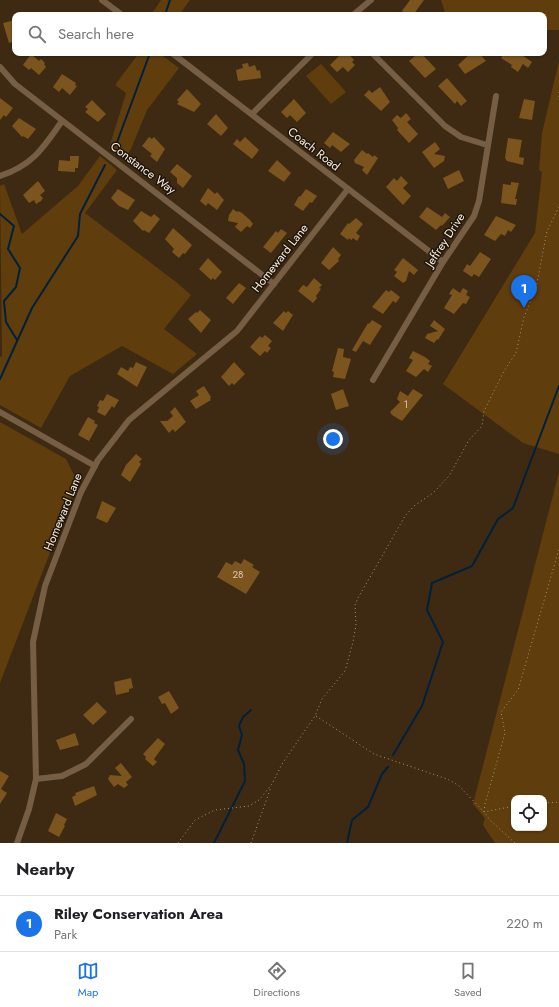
<!DOCTYPE html>
<style>
:root{--surface:#fff;--page:#f6f6f6;--text:#202124;--muted:#757577;--line:#e0e0e0;--accent:#1a73e8}
body{margin:0;font-family:Jost,sans-serif;background:var(--page);color:var(--text)}
.controls{position:absolute;right:12px;bottom:12px;display:grid;overflow:hidden;border-radius:8px;box-shadow:0 1px 3px #0004}
.controls button{width:36px;height:36px;display:grid;place-items:center;padding:0;border:0;border-bottom:1px solid var(--line);background:var(--surface);color:var(--text);font:20px sans-serif}
.you{position:absolute;left:333px;top:439px;width:14px;height:14px;margin:-10px;border:3px solid #fff;border-radius:50%;background:#1a73e8;box-shadow:0 0 0 6px #1a73e833}
.badge{display:grid;place-items:center;width:26px;height:26px;border-radius:50%;background:var(--accent);color:#fff;font-size:13px;font-weight:700}
.pin{position:absolute;translate:-50% -33px;filter:drop-shadow(0 1px 2px #0008)}
.pin::after{content:'';position:absolute;top:21px;width:14px;height:12px;background:inherit;clip-path:polygon(0 0,100% 0,50% 100%)}
.list{margin:0;padding:0;list-style:none}
h2{display:flex;justify-content:space-between;align-items:center;height:52px;margin:0;padding:0 16px;font-size:17px}
h2 small{font-size:13px;font-weight:400;color:var(--muted)}
.list li{display:grid;grid-template-columns:26px 1fr auto;gap:12px;align-items:center;box-sizing:border-box;height:56px;padding:0 16px;border-top:1px solid var(--line)}
.list b{display:block;font-size:15px;white-space:nowrap}
.list p{margin:0;font-size:13px;white-space:nowrap;color:var(--muted)}
.list em{font-size:13px;font-style:normal;color:var(--muted)}
.icon{flex:none;width:22px;height:22px;fill:none;stroke:currentColor;stroke-width:2;stroke-linecap:round;stroke-linejoin:round}
.map{position:relative;flex:none;width:559px;height:843px;overflow:hidden}
.search{position:absolute;background:var(--surface);box-shadow:0 1px 3px #0004;left:12px;right:12px;top:12px;height:44px;display:flex;align-items:center;gap:10px;box-sizing:border-box;padding:0 14px;border-radius:8px;color:var(--muted);font-size:15px}
.sheet{height:108px;background:var(--surface)}
nav{display:flex;justify-content:space-around;align-items:center;box-sizing:border-box;height:56px;border-top:1px solid var(--line);background:var(--surface);font-size:11px;color:var(--muted)}
nav a{display:grid;justify-items:center;gap:2px}
nav .on{color:var(--accent)}
.map>svg:first-child{display:block}
</style>
<div class="map">
<svg width="559" height="843" viewBox="0 0 559 843">
<rect width="100%" height="100%" fill="#3e2a12"/>
<g fill="#603d0c" fill-rule="evenodd">
<path d="M161,0H190L179,15H151Z"/>
<path d="M441,0H559V30H544V15H446Z"/>
<path d="M139,53H159L179,68L147,110L131,149L124,159L109,148L126,93L115,85Z"/>
<path d="M559,61V454L523,443L443,384L535,233L542,172L539,170L542,133Z"/>
<path d="M321,64L346,92L331,104L306,76Z"/>
<path d="M100,156L117,170L85,213L176,282L191,295L164,329L197,354L173,374L122,346L70,376L41,428L0,405V357L2,356L0,186L4,184L22,234L78,186Z"/>
<path d="M0,422L66,459L74,475L73,481L77,482L0,683Z"/>
<path d="M559,472V843H495L483,825L485,818L473,804ZM514,798H544V828H514Z"/>
</g>
<g fill="none" stroke-linecap="round" stroke-linejoin="round">
<g stroke="#00203b" stroke-width="2">
<path d="M165,15L170,0"/>
<path d="M116,145L150,53"/>
<path d="M0,214L14,226L8,249L20,268L16,287L4,301L6,322L17,340"/>
<path d="M0,379L32,308L78,236L80,214L105,165"/>
<path d="M393,755L422,706L443,642L427,610L432,583L472,566L498,519L513,508L559,386"/>
<path d="M214,843L245,781L244,764L238,750L242,735L239,726L243,717L251,710"/>
<path d="M347,843L352,820L368,807L382,774L388,767"/>
</g>
</g>
<g fill="#7c541e">
<path d="M410,0H424L413,15H407L402,11Z"/>
<path d="M15,20V41L9,43L3,23Z"/>
<path d="M342,53H348L354,60L352,62L355,65L348,72L343,67L337,72L330,65Z"/>
<path d="M412,53H421L436,69L425,78L409,61L415,56Z"/>
<path d="M471,53H479L486,61L465,74L458,65Z"/>
<path d="M504,53H519L532,62L528,68L523,64L518,72L511,67L512,65L501,58Z"/>
<path d="M31,54L39,61L41,59L45,63L44,64L46,67L39,75L31,68L29,70L23,65Z"/>
<path d="M248,63L249,67L255,65L257,71L260,70L261,78L238,81L236,70L243,68L242,64Z"/>
<path d="M62,74L76,83L75,85L77,86L70,95L62,88L59,92L53,87Z"/>
<path d="M447,78L467,101L461,106L457,101L455,104L438,86Z"/>
<path d="M380,87L390,102L381,111L364,95L369,90L372,93Z"/>
<path d="M187,89L201,104L194,112L177,104L179,102L177,100Z"/>
<path d="M0,98L13,108L6,117L4,115L0,120Z"/>
<path d="M294,99L306,113L297,122L290,115L287,118L281,112Z"/>
<path d="M524,99L535,101L532,120L519,118Z"/>
<path d="M92,100L106,114L98,122L85,112L88,109L85,107Z"/>
<path d="M406,113L411,119L407,122L418,134L409,143L397,130L398,128L392,120L397,115L401,118Z"/>
<path d="M216,114L228,128L221,136L207,124Z"/>
<path d="M19,118L36,129L28,139L23,136L22,137L12,126Z"/>
<path d="M333,132L350,144L341,152L332,145L330,148L324,143Z"/>
<path d="M149,137L152,139L154,137L165,149L157,162L150,156L152,154L142,146Z"/>
<path d="M245,137L259,150L252,159L233,144L237,139L240,142Z"/>
<path d="M508,138L522,140L519,157L524,158L523,165L507,161L505,158Z"/>
<path d="M435,142L440,149L434,154L445,156L444,161L434,168L422,152Z"/>
<path d="M362,150L367,154L368,153L373,157L374,155L378,158L367,175L362,170L364,167L355,163L354,160Z"/>
<path d="M70,156H79L78,168H75V172L58,171L59,160L70,161Z"/>
<path d="M277,160L291,173L284,182L268,171Z"/>
<path d="M177,164L192,176L183,188L177,183V178L170,172Z"/>
<path d="M459,170L464,181L448,189L443,178Z"/>
<path d="M401,176L408,183L403,188L411,196L403,205L386,187L394,178L397,181Z"/>
<path d="M38,181L45,191L40,195L43,198L41,201L36,204L34,200L29,203L23,195Z"/>
<path d="M511,182L519,183L515,199H517L516,205L501,203L503,184L511,185Z"/>
<path d="M208,188L215,194L217,192L224,200L217,210L208,203L206,206L200,201Z"/>
<path d="M118,189L135,200L128,210L119,206L111,198Z"/>
<path d="M306,189L317,196L312,203L310,202L303,211L294,205L299,196L300,197Z"/>
<path d="M427,207L442,217L445,213L450,217L442,226L441,225L436,230L419,217Z"/>
<path d="M233,209L237,212L238,211L242,213L250,220L253,224L250,228L247,226L241,232L235,227L238,223L228,221L229,215Z"/>
<path d="M141,211L151,217L154,214L160,219L149,233L144,230L143,231L133,221Z"/>
<path d="M496,216L516,225L511,232L508,230L505,236L501,234L495,241L484,235Z"/>
<path d="M356,218L363,224L356,233L360,236L357,241L353,238L351,240L349,238L348,240L340,234L348,223L349,224Z"/>
<path d="M173,228L192,245L185,254L183,253L179,258L172,252L174,249L165,239Z"/>
<path d="M281,229L287,233L271,253L263,247L276,231L278,233Z"/>
<path d="M333,247L341,255L338,259L339,261L329,270L321,263Z"/>
<path d="M480,252L491,259L479,277L474,274L472,277L463,271L467,264L470,266Z"/>
<path d="M208,258L222,272L215,280L213,278L211,280L199,269Z"/>
<path d="M403,258L418,270L414,275L409,271L406,281L403,283L394,276L397,272L394,270Z"/>
<path d="M314,278L322,285L319,288L321,289L316,296L317,298L313,303L298,291L303,285L307,287Z"/>
<path d="M239,283L246,288L233,304L226,298Z"/>
<path d="M453,288L460,293L463,288L468,291L466,295L470,297L466,304L463,303L454,314L444,308L452,295L449,294Z"/>
<path d="M386,290L389,292L391,290L400,297L396,303L393,301L383,314L372,307Z"/>
<path d="M200,310L211,320L201,333L188,319L196,312L197,313Z"/>
<path d="M284,311L286,313L288,311L293,315L283,331L273,323Z"/>
<path d="M372,320L382,326L370,345L363,341L356,352L352,350L368,323L369,324Z"/>
<path d="M434,320L445,329L438,340L437,339L434,343L425,338L427,334L438,331L430,326Z"/>
<path d="M265,335L272,341L268,346L271,348L267,353L265,351L260,356L250,347L260,336L262,338Z"/>
<path d="M338,348L344,349L343,357L351,359L345,379L333,377L334,372L332,371Z"/>
<path d="M413,351L425,357L430,361L428,364L432,366L428,372L424,369L416,377L406,371L413,360L409,358Z"/>
<path d="M136,362L147,367L137,387L117,374L121,367L128,371L130,367L133,368Z"/>
<path d="M234,362L245,374L234,385L232,383L229,386L221,377Z"/>
<path d="M204,386L211,397L210,399L211,400L196,409L190,401L199,395L196,391Z"/>
<path d="M343,389L349,406L336,410L331,394Z"/>
<path d="M413,389L423,395L402,421L392,415L390,412L400,402L397,399L400,391L408,396Z"/>
<path d="M107,394L119,400L114,408L112,406L105,416L97,412L99,407L97,406L100,400L103,401Z"/>
<path d="M175,407L186,422L175,432L173,429L169,433L160,421H167L173,416L170,412Z"/>
<path d="M88,417L95,421L94,423L98,425L89,441L78,435Z"/>
<path d="M136,454L142,459L139,462L141,464L130,482L121,475L126,465Z"/>
<path d="M102,501L116,508L107,523L96,518Z"/>
<path d="M244,559L254,565L252,567L260,572L246,594L217,577L226,562L232,565L235,561L241,564Z"/>
<path d="M131,678L133,688L129,689V692L116,695L114,682Z"/>
<path d="M169,691L179,708L171,714L165,703L162,704L158,697Z"/>
<path d="M97,702L107,712L93,725L83,715Z"/>
<path d="M75,733L79,745L60,750L56,740Z"/>
<path d="M158,738L165,744L154,759L157,762L153,766L145,759L146,757L143,754Z"/>
<path d="M121,763L132,777L126,782L128,785L124,788L118,784L114,787L108,779L110,775L122,776L115,768Z"/>
<path d="M0,771L9,776L1,789L7,793L0,804Z"/>
<path d="M94,786L97,795L75,806L72,797L76,795L75,793Z"/>
<path d="M56,813L67,819L64,825L65,826L59,837L48,831Z"/>
</g>
<g fill="none" stroke-linecap="round" stroke-linejoin="round">
<g stroke="#a49481" stroke-width="1" stroke-dasharray="1 3" stroke-linecap="butt">
<path d="M559,92V100"/>
<path d="M316,716L374,754L447,779L458,785L484,812L514,806"/>
<path d="M544,803L559,802"/>
<path d="M178,843L195,820L215,810L249,806L259,800L272,784L282,764L315,716L322,699L345,671L353,642L356,625L355,605L358,598L405,516L414,506L433,493L449,476L469,440L482,426L484,411L504,371L516,353L524,317L536,288L547,231L559,207"/>
<path d="M251,843L271,787"/>
<path d="M515,843L490,820L484,812L485,804L505,733L501,712L518,690L559,549"/>
</g>
<g stroke="#755e44" stroke-width="6">
<path d="M102,0L122,15"/>
<path d="M353,15L371,0"/>
<path d="M172,53L443,262"/>
<path d="M372,53L445,126L461,137L487,145"/>
<path d="M0,67L15,84L274,284"/>
<path d="M252,114L313,53"/>
<path d="M0,176C33,165 43,148 62,121"/>
<path d="M373,380L443,262L474,216L479,201L496,96"/>
<path d="M0,412L95,466"/>
<path d="M36,779L62,776L86,764L131,719"/>
<path d="M17,843L29,809L36,779L33,642L45,586L81,492L98,460L129,420L237,331L348,189"/>
</g>
</g>
<g text-anchor="middle" stroke-width="3" stroke-linejoin="round" paint-order="stroke">
<g font-size="10" fill="#dac6ad">
<text x="406" y="408">1</text>
<text x="238" y="578">28</text>
</g>
<g font-size="12" fill="#f9ecdd" stroke="#1e150b">
<text transform="translate(314 149) rotate(38)" y="4">Coach Road</text>
<text transform="translate(143 168) rotate(37)" y="4">Constance Way</text>
<text transform="translate(445 240) rotate(-57)" y="4">Jeffrey Drive</text>
<text transform="translate(280 258) rotate(-52)" y="4">Homeward Lane</text>
<text transform="translate(63 512) rotate(-68)" y="4">Homeward Lane</text>
</g>
</g>
</svg>
<div class="controls">
<button><svg class="icon" aria-label="locate" viewBox="0 0 24 24"><circle cx="12" cy="12" r="6"/><path d="M12 2v4M12 18v4M2 12h4M18 12h4"/></svg></button>
</div>
<div class="you"></div>
<div class="pin badge" style="left:524px;top:308px">1</div>
<div class="search"><svg class="icon" aria-label="search" viewBox="0 0 24 24"><circle cx="10" cy="10" r="6"/><path d="M15 15l6 6"/></svg>Search here</div>
</div>
<section class="sheet">
<h2>Nearby<small></small></h2>
<ul class="list">
<li><span class="badge">1</span><div><b>Riley Conservation Area</b><p>Park</p></div><em>220 m</em></li>
</ul>
</section>
<nav>
<a class="on"><svg class="icon" aria-label="map" viewBox="0 0 24 24"><path d="M3 6l6-2 6 2 6-2v14l-6 2-6-2-6 2zM9 4v14M15 6v14"/></svg>Map</a>
<a><svg class="icon" aria-label="directions" viewBox="0 0 24 24"><path d="M12 3l9 9-9 9-9-9zM9 14v-3h6M13 9l2 2-2 2"/></svg>Directions</a>
<a><svg class="icon" aria-label="saved" viewBox="0 0 24 24"><path d="M7 4h10v16l-5-4-5 4z"/></svg>Saved</a>
</nav>
